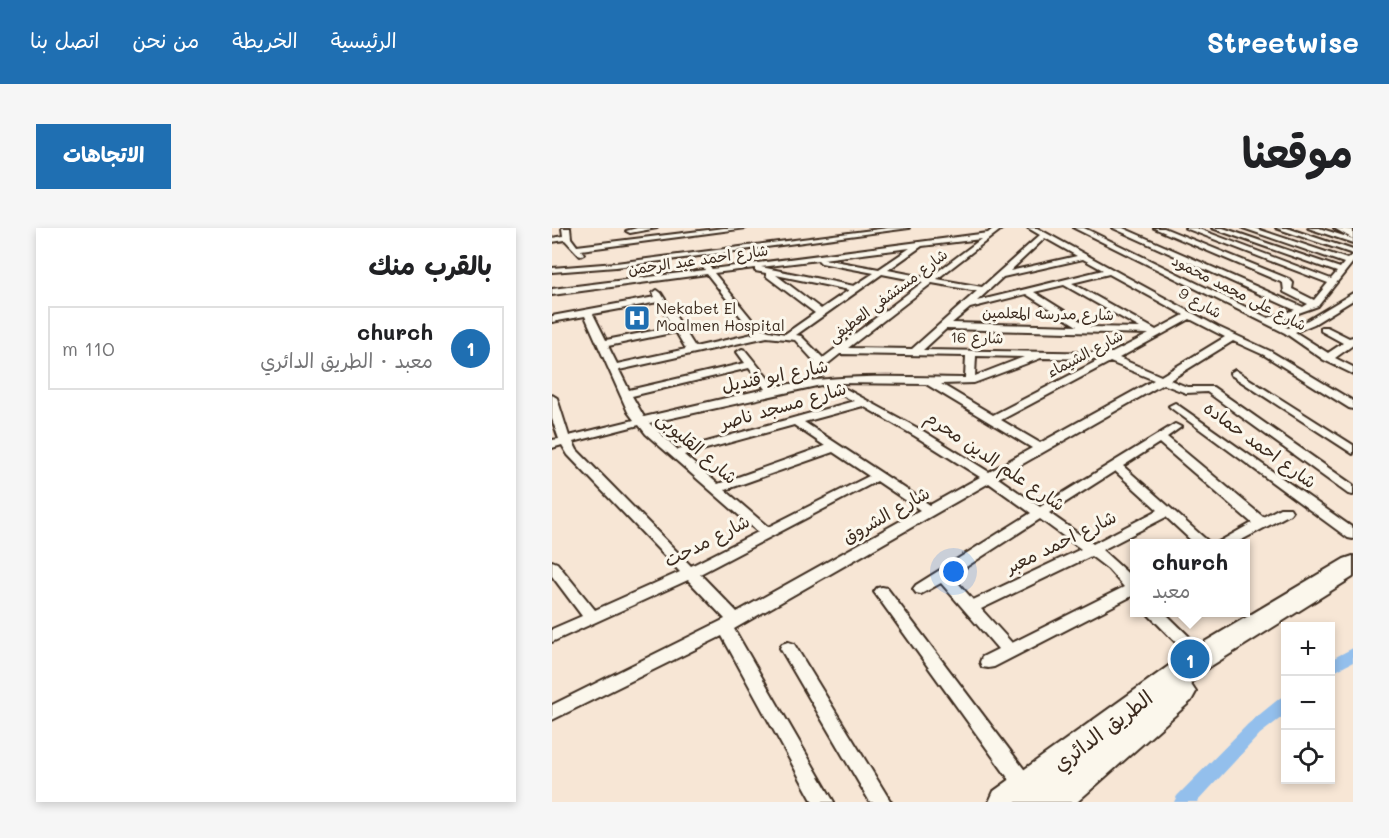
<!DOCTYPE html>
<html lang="ar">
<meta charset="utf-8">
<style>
:root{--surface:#fff;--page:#f6f6f6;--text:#202124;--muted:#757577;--line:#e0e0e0;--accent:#1f6fb2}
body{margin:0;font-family:Mali,"Playpen Sans Arabic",sans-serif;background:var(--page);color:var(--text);direction:rtl}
.controls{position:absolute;right:18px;bottom:18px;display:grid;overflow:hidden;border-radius:0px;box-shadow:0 3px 9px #0003}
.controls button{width:54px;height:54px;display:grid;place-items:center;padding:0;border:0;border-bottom:2px solid var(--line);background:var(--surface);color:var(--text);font:30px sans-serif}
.you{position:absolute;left:402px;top:344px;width:21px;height:21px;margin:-15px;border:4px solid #fff;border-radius:50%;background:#1a73e8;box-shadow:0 0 0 9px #1a73e833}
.badge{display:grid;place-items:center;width:39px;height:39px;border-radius:50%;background:var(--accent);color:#fff;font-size:20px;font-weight:700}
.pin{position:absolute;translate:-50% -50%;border:3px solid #fff;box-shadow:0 2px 6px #0006}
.popup{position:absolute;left:578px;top:311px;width:120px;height:78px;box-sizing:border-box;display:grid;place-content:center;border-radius:0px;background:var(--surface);filter:drop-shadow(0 2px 4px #0005);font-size:20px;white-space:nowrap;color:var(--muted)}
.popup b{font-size:22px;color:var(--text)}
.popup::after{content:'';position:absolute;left:50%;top:100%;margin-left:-12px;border:12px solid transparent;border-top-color:var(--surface)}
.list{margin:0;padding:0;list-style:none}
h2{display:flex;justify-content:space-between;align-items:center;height:78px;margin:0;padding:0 24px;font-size:26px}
h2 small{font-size:20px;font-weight:400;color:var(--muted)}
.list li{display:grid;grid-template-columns:39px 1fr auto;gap:18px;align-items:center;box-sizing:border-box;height:84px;margin:0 12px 12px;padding:0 12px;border:2px solid var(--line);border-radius:0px}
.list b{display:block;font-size:22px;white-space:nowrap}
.list p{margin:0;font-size:20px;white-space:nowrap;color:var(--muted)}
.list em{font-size:20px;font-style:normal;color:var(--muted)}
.icon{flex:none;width:33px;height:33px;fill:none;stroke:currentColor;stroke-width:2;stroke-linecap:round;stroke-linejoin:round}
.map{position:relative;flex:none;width:801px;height:574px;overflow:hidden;direction:ltr;border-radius:0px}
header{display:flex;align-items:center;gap:36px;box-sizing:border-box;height:84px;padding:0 30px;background:var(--accent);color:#fff}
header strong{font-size:28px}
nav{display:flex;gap:33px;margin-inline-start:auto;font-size:21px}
.intro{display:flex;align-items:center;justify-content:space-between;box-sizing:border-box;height:144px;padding:0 36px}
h1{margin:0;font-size:42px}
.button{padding:15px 27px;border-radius:0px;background:var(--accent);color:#fff;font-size:21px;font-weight:700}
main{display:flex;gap:36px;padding:0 36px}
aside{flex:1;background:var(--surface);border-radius:0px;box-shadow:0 3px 9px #0003}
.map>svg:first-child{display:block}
</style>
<header>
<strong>Streetwise</strong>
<nav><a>الرئيسية</a><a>الخريطة</a><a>من نحن</a><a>اتصل بنا</a></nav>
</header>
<div class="intro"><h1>موقعنا</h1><a class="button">الاتجاهات</a></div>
<main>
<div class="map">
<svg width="801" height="574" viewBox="0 0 801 574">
<rect width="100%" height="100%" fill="#f7e6d5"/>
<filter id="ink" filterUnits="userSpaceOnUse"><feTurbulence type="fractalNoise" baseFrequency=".0167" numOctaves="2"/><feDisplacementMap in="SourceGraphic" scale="12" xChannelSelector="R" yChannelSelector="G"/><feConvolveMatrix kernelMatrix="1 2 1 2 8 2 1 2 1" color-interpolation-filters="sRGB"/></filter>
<g filter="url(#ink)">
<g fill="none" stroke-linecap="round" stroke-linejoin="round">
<g fill="#93bfec" fill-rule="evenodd">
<path d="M801,420V434L778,446V432Z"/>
<path d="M734,468V486L708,506L645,574H622L625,568L696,496L728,470Z"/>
</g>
<defs>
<g id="street">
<path d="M10,0H18L19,10L25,18L172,0H194L29,22L32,26L28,28L13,12L0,14V10L11,8Z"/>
<path d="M85,0H105L78,5L74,3Z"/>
<path d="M336,0H357L64,39L0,44V40L64,35Z"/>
<path d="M442,0H451L385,51L430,59L488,7L476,0H485L666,99L718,123L801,173V181L797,180L712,127L681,113L618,152L635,159H661L801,257V267L796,266L655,164L634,165L611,156L446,250L488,279L623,196L629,199L615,209L711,289L728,280H738L740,283L738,286L682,316H663L700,295L607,215L571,238L659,316H643L614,289L550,322L581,350L582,367L442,439L436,440L430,439L428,434L430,429L446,421L389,355L369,366L364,365L361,361L364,357L479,285L437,255L182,401L282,574H261L170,408L0,492V477L173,391L136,352L0,414V401L30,388L0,348V333L5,335L43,382L128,344L16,227L10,217L0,220V212L7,211L0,191V167L5,170L17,208L82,192L76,184L33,88L0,94V88L103,69L101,65L105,62L109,65L143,119L205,105L200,103L155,46L0,67V61L153,42L150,37L154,35L160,41L436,5ZM493,10L525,28L458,43ZM429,11L377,50L336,42L370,18ZM358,20L327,41L271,31ZM531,31L551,42L425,73L451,49ZM266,32L269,35L322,45L302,58L209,39ZM203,40V43L214,45V48L263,85L233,106L217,103L206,99L162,45ZM330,46L371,54L271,130L249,108L244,107ZM557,46L632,87L604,102L520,55ZM224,47L297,62L269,81ZM380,55L425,63L360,121L296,120ZM512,57L588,100L538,99L482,64ZM474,66L525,98L400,95L418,80ZM106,74L121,99L54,112L41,86ZM638,91L673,109L609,148L567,130ZM394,101L597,106L560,125L371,122ZM124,104L134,121L65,136L56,118ZM215,109L243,112L263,134V145L268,148L273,145V138L288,126L414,128L413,150C349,149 285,145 223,159L193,122L190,121L185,124L193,135L77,162L67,142ZM424,128L472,129L423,148ZM489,130L549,131L441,187L389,156L422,155ZM558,134L602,152L488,215L449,192ZM197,140L213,161L92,189L80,168ZM283,155L374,156L480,220L437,244L371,203ZM269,157L302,173L126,222L97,195ZM311,178L363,208L428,249L378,277L252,194ZM87,197L94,206L206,304L139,338L25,222L21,214ZM242,197L273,218L166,256L132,227ZM281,224L317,248L216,299L173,262ZM563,243L606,282L541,316L497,285ZM325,253L368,282L185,384L148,346ZM488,291L529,321L421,372L400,348ZM539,328L556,341L572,359L460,415L429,381Z"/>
<path d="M522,0H532L716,90L743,82L561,0H571L751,79L756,76L732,64L731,55L602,0H612L737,51L741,55L740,61L762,72L776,55L633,0H644L779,51L785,44L660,0H671L788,40L792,35L691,0H702L795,31L801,27V34L766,78L724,93L736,100L756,92L801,65V72L762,96L743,104L776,125L791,115L769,103V99H775L797,110L801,109V117L783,130L801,139V146L772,132L733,105Z"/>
<path d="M724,0H735L801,22V26Z"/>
<path d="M756,0H767L801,11V15Z"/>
<path d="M683,142L801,217V226L679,147L678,145Z"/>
<path d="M623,175L801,300V311L796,310L619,180L617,178Z"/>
<path d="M330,359L335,360L481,553L484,559L481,565L474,568L467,565L325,368L322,364L325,360Z"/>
<path d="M594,384H612L655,426L657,430L655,434L649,436L643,434Z"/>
<path d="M236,414L242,416L339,574H318L228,420L230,416Z"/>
</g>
<g id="highway">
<path d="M782,0L801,2V11Z"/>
<path d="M801,328V349L659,438L638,455L644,464L639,473L525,574H437L442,563L639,422L792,331Z"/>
</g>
</defs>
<use href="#street" stroke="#3b2a1e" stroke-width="4"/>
<use href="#highway" stroke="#3b2a1e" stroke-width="4"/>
<use href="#street" fill="#fbf7ec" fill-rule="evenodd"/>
<use href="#highway" fill="#fbf7ec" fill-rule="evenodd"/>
</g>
</g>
<defs>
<symbol id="hospital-square" viewBox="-11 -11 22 22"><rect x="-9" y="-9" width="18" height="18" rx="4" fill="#1f6fb2" stroke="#fbf7ec"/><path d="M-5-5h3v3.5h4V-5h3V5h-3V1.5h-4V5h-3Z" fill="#fff"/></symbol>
</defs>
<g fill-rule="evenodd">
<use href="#hospital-square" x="70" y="75" width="30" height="30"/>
</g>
<g text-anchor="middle" stroke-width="6" stroke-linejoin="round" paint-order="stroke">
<g font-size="15" fill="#3b2a1e" stroke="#fbf7ec">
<text transform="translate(146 32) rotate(-8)" y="5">شارع احمد عبد الرحمن</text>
<text transform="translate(687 65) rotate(27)" y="5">شارع على محمد محمود</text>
<text transform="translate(336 68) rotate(-37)" y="5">شارع مستشفى العطيفى</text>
<text transform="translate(648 75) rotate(29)" y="5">شارع 9</text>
<text transform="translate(496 86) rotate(1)" y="5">شارع مدرسه المعلمين</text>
<text transform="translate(425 110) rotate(1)" y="5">شارع 16</text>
<text transform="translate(533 126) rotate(-28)" y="5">شارع الشيماء</text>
</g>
<g font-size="15" fill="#3b2a1e" stroke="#fbf7ec" text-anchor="start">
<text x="104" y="86">Nekabet El<tspan x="104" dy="17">Moalmen Hospital</tspan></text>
</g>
<g font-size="18" fill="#3b2a1e" stroke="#fbf7ec">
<text transform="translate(223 148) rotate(-11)" y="6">شارع ابو قنديل</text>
<text transform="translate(231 178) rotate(-16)" y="6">شارع مسجد ناصر</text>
<text transform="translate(708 217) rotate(36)" y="6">شارع احمد حماده</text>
<text transform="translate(145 220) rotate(41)" y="6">شارع القليوبى</text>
<text transform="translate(443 233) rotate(34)" y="6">شارع علم الدين محرم</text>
<text transform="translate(334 287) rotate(-29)" y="6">شارع الشروق</text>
<text transform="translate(155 313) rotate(-27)" y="6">شارع مدحت</text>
<text transform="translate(509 314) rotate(-26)" y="6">شارع احمد معبر</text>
</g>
<g font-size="21" fill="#3b2a1e" stroke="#fbf7ec">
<text transform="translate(551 503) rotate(-37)" y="7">الطريق الدائري</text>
</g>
</g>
</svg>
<div class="controls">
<button>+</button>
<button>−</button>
<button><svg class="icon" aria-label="locate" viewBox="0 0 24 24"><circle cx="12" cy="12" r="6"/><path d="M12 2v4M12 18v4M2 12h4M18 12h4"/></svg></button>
</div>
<div class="you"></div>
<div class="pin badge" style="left:638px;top:431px">1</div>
<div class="popup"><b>church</b>معبد</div>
</div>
<aside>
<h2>بالقرب منك<small></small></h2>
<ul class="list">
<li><span class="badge">1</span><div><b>church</b><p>معبد · الطريق الدائري</p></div><em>110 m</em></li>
</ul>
</aside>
</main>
